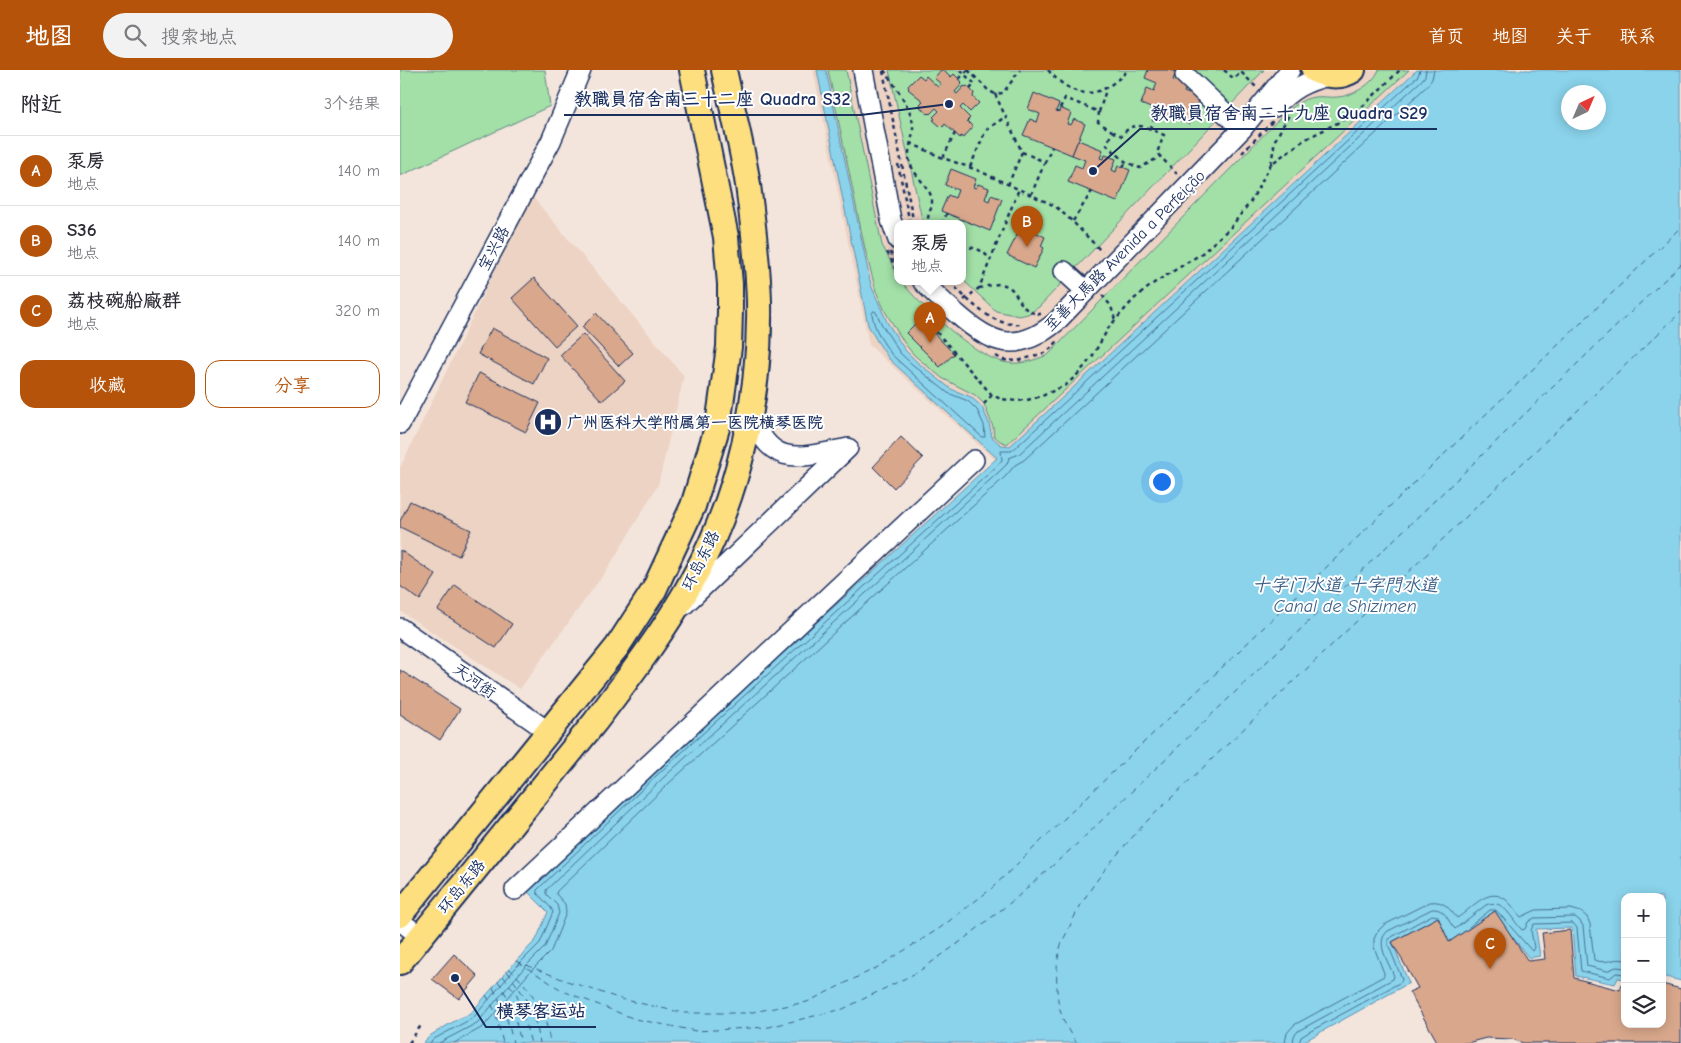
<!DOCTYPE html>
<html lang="zh">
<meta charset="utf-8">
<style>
:root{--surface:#fff;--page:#f2f2f3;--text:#2b2b33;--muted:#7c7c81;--line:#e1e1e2;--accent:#b45309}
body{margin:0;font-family:"Comic Neue","LXGW WenKai TC",sans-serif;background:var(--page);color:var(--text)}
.controls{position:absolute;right:15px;bottom:15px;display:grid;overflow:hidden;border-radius:10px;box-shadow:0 2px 12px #0003}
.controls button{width:45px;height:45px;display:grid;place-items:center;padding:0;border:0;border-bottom:1px solid var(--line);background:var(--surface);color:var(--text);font:25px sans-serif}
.compass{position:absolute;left:1161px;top:15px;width:45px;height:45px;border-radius:50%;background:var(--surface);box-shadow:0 2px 12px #0003;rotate:44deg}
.you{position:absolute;left:761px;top:411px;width:18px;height:18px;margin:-12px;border:4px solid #fff;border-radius:50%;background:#1a73e8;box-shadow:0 0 0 8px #1a73e833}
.badge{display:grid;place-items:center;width:32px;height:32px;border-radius:50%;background:var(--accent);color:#fff;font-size:16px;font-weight:700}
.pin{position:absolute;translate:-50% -41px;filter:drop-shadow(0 1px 2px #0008)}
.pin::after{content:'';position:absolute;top:26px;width:18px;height:15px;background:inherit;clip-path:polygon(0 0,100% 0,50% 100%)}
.popup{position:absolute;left:494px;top:150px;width:72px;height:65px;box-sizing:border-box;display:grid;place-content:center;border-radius:10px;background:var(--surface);filter:drop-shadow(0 1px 4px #0005);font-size:16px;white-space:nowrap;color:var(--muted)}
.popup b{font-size:19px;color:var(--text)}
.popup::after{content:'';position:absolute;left:50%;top:100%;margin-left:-10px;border:10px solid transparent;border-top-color:var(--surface)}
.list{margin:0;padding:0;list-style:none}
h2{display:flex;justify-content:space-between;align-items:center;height:65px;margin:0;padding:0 20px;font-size:21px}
h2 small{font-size:16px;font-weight:400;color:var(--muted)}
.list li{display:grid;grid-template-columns:32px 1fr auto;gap:15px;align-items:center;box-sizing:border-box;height:70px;padding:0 20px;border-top:1px solid var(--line)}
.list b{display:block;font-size:19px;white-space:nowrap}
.list p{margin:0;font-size:16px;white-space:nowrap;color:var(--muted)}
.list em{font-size:16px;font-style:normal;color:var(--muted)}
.actions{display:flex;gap:10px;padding:15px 20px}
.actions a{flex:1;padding:11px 0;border:1px solid var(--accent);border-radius:15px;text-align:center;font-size:18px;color:var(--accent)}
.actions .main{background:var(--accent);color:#fff}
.icon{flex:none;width:28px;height:28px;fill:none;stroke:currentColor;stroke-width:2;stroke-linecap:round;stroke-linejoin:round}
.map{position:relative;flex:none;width:1281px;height:973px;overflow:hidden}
header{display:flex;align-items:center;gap:30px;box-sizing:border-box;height:70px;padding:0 25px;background:var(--accent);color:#fff}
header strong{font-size:24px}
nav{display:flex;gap:28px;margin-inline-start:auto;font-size:18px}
.search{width:350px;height:45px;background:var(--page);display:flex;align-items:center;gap:12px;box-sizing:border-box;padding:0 18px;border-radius:28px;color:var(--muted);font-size:19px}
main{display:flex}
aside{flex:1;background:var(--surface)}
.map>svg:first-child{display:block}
</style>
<header>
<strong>地图</strong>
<div class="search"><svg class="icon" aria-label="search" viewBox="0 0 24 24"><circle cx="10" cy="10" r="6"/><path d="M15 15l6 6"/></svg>搜索地点</div>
<nav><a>首页</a><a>地图</a><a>关于</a><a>联系</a></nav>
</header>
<main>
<aside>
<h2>附近<small>3个结果</small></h2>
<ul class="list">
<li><span class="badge">A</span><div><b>泵房</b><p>地点</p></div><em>140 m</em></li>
<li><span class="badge">B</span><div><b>S36</b><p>地点</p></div><em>140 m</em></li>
<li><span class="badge">C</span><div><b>荔枝碗船廠群</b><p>地点</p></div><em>320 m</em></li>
</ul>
<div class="actions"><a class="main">收藏</a><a>分享</a></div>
</aside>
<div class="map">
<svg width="1281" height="973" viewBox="0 0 1281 973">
<rect width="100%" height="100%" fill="#f4e5dc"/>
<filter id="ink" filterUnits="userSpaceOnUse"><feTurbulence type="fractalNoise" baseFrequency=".02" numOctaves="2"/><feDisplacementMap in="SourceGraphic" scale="10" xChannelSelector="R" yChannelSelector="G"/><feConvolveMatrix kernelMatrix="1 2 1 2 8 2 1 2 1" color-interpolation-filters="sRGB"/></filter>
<g filter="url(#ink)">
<g fill="#ecd3c4" fill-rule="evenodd">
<path d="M413,0H1017L595,390L469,275ZM498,154H562V212H498Z"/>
<path d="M131,125L284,306L258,415L209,497L120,619L0,541V398Z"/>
</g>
<g fill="#a2e0a7" stroke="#5e8882">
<path d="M0,0H145L150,36L0,106Z"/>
<path d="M428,0H446L482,175C487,185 497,201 498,212H502C519,235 575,286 603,292C619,296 634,290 648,285L885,43C894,36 903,28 915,27C923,26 931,28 938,27C953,26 973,14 979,0H1009L607,374L600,371L594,366L593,357L584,334L575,325L542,308L514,285L505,274L486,243L476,221L465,179Z"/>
<path d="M489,0H864L639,237L628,244L619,246L596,241L563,210L562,154H523Z"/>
</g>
<path fill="#8ad3eb" stroke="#5e91b3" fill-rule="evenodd" d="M417,0H426L471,215L487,252L505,280L517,292L551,319L571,327L582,337L589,353L592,367L601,375L610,376L1017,0H1281V911L1262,906V827H1225V909L1218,908L1215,914L1176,906L1172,858L1136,859L1140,886L1129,888L1094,844L1067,907L1035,850L992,872L1009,913L901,973H23L31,965L58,949L70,944L116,891L136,870L148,842L128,822L254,701L597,388L489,289L477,271L468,255ZM1168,22H1198V52H1168Z"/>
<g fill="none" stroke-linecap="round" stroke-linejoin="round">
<g stroke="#477196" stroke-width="1">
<path d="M474,241L476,242L482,255L500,283L513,295L548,323L568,331L577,340L584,355L585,367H582L492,285C483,272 474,260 472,244Z"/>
<path d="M1069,857L1090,840H1096L1132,881L1134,878L1131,860L1134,854L1173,853L1177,858L1181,901L1210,908L1216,903L1225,904"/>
<path d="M30,973L34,969L73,948L119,894L140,873L153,842L151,838L137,823V820L257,705L597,396L602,390L601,381H611L614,379L1018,6L1020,0"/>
<path d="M39,973L77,953L124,898L145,877L159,843L157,835L146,824V820L262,709L601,400L607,394L609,388L619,384L1022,10L1025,6L1026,0"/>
<path d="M54,973L83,957L129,903L151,881L166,843L165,834L156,824L157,821L267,715L606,406L615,395L624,390L1027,16L1032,9L1034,0"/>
<path d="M885,973L887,963L894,955L984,906V903L974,877V869L977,862L984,855L1030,832C1045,830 1049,839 1057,848C1071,840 1087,816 1105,829C1111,833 1115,841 1121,847L1136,840L1171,839L1181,842L1187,847L1190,854L1194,890C1209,895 1211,887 1225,890"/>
<path d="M893,973L894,966L898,961L993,909L994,906C989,893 974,872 988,861L1032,839C1046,838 1047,851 1055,859L1086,835C1103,827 1112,850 1122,860L1125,859L1128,852L1134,848L1175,847L1180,851L1183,856L1187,896L1207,901L1216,897L1225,898"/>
<path d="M899,973L901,967L909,962L1001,912L1002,909L988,874V869L1032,845L1038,846"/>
</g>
<g stroke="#3c6088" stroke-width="1" stroke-dasharray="6 5" stroke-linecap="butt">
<path d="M116,891L167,911L221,929L284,943H347L407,932L478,897L540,858L591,819L1281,157"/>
<path d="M118,892L163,921L235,949L296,961L369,957L443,939L518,902L560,872L615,829L678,773L1281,194"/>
<path d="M109,898C132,921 146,940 150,973"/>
<path d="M107,901L127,930L137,957L140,973"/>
<path d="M103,906L117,925L131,973"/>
<path d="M98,911C111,930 116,951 121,973"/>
<path d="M93,918C103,935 109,953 113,973"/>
<path d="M86,925L95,941L103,973"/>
<path d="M677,973C664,957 657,937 657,917C656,905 657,891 660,879C661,872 666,865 669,858C687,817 717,784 747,751L1281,242"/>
</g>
</g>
<g fill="#d9a88c" stroke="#1b2f5e">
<path d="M541,0H544L551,7L554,4L562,12L561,13L562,14L555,22L557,24L564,16L565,17L567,16L574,23L573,27L579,33L570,42L563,35L560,38L570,48L567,51L573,57L563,68L561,66L560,68L545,54L543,57L541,55L540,56L533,50L535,49L533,47L539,41L536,38L530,44L529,43L528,44L520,37L521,36L520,34L523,31L508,19L509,18L508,16L519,5L524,9L526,6L538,17L541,14L534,8Z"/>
<path d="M748,0H770L776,2L773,10L776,11L778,7L789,11L784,22L789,24L791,18L802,22L789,54L741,34L747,18L754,21L757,13L745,8Z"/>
<path d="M634,23L659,34L656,41L659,42L660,38L671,43L667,54L671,55L674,49L685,54L672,85L623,65L630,49L637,52L640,44L628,39Z"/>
<path d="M678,70L703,80L700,88L703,89L705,85L716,89L712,100L716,102L718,95L730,100L717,132L668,112L675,95L682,98L685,90L672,85Z"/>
<path d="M551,99L576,109L573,117L576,118L578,114L589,118L585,129L589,131L591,125L602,129L590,161L541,141L548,125L555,128L558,120L545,115Z"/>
<path d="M622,155L645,167L641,176L644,178L634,198L607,185Z"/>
<path d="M134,208L177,256L155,276L112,228Z"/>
<path d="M196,243L233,283L219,296L182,257Z"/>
<path d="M520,249L554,284L540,297L506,263Z"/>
<path d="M92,258L147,288L134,314L78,284Z"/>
<path d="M183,264L225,311L202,331L160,285Z"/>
<path d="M79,303L140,333L126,362L65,332Z"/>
<path d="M501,367L523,388L494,418L473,397Z"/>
<path d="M10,431L71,460L59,486L0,457V451Z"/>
<path d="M0,480L36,505L20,530L0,516Z"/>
<path d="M55,515L112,554L96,578L38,540Z"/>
<path d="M0,600L60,639L40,670L0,644Z"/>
<path d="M1095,841L1128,891L1145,889L1142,863L1170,860L1174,908L1220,920L1222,914L1225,915V954H1262V914L1281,919V973H1123L1112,969L1086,968L1067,973H1038L1009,922L1018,918L992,872L1038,847L1049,872Z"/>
<path d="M54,884L78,906L59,929L32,909Z"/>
</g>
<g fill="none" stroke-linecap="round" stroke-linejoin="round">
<defs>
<g id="minor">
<path d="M463,0L491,150L498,170"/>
<path d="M785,5L842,59"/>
<path d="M874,37C892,19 904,12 928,6"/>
<path d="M664,201L686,221"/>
<path d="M523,212C534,223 545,234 557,244C592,275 617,284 656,252L842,59L890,0"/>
<path d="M0,354L151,71L181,0"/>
<path d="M283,536L448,378C399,388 369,399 351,342"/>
<path d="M0,558L149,662"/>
<path d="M115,820L574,390"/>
<path d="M0,851L20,866"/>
</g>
<g id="major">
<path d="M914,0C927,6 941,8 953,0"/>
<path d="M0,845L217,577L254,520L293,436L318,355L329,277L330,242V214L326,167L292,0"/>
<path d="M0,892L195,652C230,606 266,559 293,509C339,426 361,326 359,232C358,193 353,153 348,115C342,76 332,38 324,0"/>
</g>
</defs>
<use href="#minor" stroke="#1b2f5e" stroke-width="22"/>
<use href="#major" stroke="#1b2f5e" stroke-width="28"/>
<g stroke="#1b2f5e" stroke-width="2.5" stroke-dasharray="4 4" stroke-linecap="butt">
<path d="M484,0C494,15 514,40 513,58C513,68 508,78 509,88C511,106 532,116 532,132C532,140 527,143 528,154"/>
<path d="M568,0L588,20L595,24L603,23L620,0"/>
<path d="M568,0L564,4L575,14L570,19"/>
<path d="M648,0C676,32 700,29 728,0"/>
<path d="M824,0L834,9L841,2L857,18"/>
<path d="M483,1L514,154"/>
<path d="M559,9L564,4L561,0"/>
<path d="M595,24L622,82L645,92L652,77"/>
<path d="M660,38L665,28L699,42L706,20"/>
<path d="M699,42L698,52L712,61L707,75L726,92L740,98L761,86"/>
<path d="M750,59L757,41"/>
<path d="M712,61L722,66C733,48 748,58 764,65L757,83L777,104"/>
<path d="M510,73L543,88L577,100L655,136L673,152L702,182"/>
<path d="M842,83L873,51"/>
<path d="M543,88L555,63"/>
<path d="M498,94L510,154"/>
<path d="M871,94L875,70L889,45"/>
<path d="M570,97L586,60L605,47"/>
<path d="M723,97L726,92"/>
<path d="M608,115L622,82"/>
<path d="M631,125L645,92"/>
<path d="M673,151L692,121"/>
<path d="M542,154L547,143"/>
<path d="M562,177C575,177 581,179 590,189"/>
<path d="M487,182L498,202"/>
<path d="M490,182L498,196"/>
<path d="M550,212C569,231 592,257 621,254"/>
<path d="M579,218C585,217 593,214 599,214C622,215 615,244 641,244"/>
<path d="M702,225L711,236L715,250"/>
<path d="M564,230L579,218L619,119"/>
<path d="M540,250L533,258L592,325L601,329L616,331L627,330L642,326L666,315L679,303L692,287L709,257L734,229L754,213L801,184L831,157L851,131L871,94L904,70L945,49L963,36L1000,0"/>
<path d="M596,286L603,290L618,291L647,282L658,271"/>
<path d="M584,334L592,325"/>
<path d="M9,973L22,954"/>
</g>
<use href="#minor" stroke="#fff" stroke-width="19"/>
<use href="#major" stroke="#fddf80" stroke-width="24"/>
</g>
</g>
<defs>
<symbol id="hospital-disc" viewBox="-11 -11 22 22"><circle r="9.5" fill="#1b2f5e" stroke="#fff"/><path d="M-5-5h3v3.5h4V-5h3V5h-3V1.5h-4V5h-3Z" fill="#fff"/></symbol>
</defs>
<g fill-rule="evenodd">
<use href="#hospital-disc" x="132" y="336" width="32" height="32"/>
</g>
<g text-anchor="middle" stroke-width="4" stroke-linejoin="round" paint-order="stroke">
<g font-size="16" fill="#1b2f5e" stroke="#fff">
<text transform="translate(93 178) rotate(-62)" y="6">宝兴路</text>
<text transform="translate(724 180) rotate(-45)" y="6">至善大馬路 Avenida a Perfeição</text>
<text transform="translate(300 490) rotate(-64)" y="6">环岛东路</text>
<text transform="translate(75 610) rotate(35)" y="6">天河街</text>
<text transform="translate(61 816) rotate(-51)" y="6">环岛东路</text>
</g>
<g font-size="16" font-weight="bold" fill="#1b2f5e" stroke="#fff" text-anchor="start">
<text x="167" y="358">广州医科大学附属第一医院横琴医院</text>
</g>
<g font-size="18" font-style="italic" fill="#3c6088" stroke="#fff">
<text x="945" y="521">十字门水道 十字門水道<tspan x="945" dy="21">Canal de Shizimen</tspan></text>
</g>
</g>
<path fill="none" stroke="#1b2f5e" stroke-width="2" d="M549 34L461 45H164M693 101L740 59H1037M55 908L86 957H196"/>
<g fill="#1b2f5e" stroke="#fff" stroke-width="2">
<circle cx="549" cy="34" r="5"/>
<circle cx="693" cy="101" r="5"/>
<circle cx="55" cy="908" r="5"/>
</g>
<g font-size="18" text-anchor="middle" font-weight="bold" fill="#1b2f5e" stroke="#fff" stroke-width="4" stroke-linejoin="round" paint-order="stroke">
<text x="312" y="35">教職員宿舍南三十二座 Quadra S32</text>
<text x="889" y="49">教職員宿舍南二十九座 Quadra S29</text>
<text x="141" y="947">横琴客运站</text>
</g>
</svg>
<div class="controls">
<button>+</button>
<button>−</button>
<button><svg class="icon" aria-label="layers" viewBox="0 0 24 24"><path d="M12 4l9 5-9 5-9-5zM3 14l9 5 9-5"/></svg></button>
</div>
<svg class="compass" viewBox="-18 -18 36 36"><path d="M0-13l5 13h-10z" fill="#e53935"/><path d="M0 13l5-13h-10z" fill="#7c7c81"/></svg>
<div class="you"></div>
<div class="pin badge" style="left:530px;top:273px">A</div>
<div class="popup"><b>泵房</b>地点</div>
<div class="pin badge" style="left:627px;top:177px">B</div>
<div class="pin badge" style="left:1090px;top:899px">C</div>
</div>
</main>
